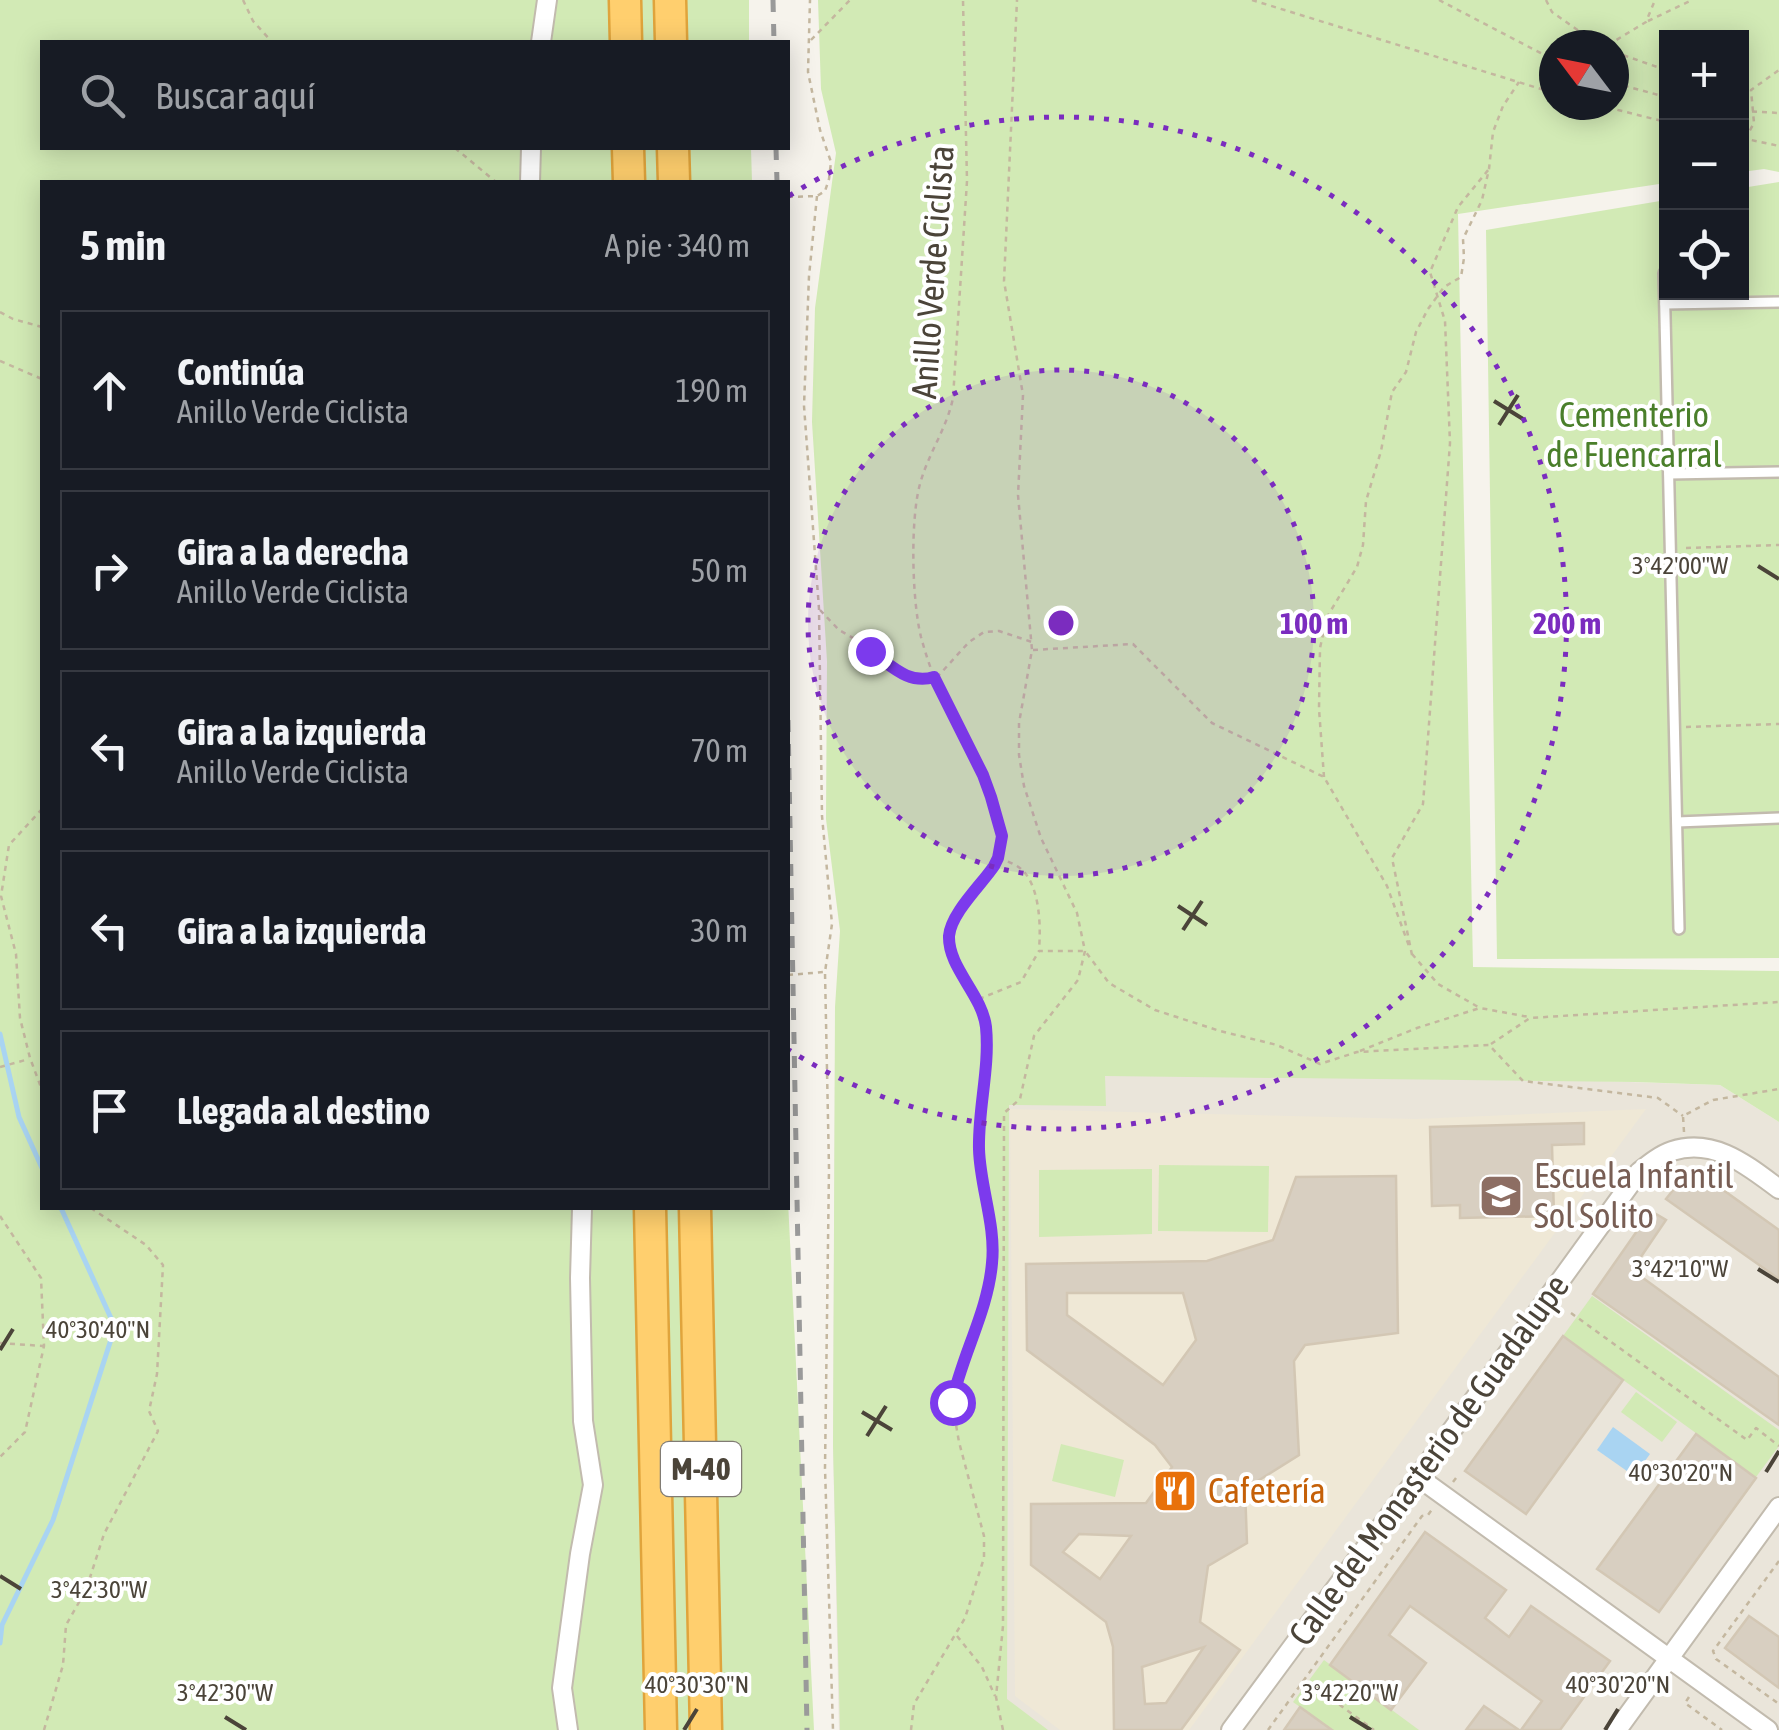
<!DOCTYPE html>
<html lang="es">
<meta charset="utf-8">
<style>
:root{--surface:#171b24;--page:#20242c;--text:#f1f3f6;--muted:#9ea1a6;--line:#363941}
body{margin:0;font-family:"Asap Condensed",sans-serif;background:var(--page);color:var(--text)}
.controls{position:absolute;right:30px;top:30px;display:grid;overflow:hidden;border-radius:0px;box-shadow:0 5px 25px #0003}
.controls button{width:90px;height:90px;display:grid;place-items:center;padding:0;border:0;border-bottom:2px solid var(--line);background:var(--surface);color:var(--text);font:50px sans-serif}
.compass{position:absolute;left:1539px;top:30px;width:90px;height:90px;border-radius:50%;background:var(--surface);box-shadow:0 5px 25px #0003;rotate:302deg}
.stop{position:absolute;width:30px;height:30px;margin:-22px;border:8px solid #7c3aed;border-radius:50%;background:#fff}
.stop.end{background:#7c3aed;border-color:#fff;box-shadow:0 2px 10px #0008}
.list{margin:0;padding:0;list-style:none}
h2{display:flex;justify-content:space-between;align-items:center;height:130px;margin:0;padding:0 40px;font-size:42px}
h2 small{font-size:32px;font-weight:400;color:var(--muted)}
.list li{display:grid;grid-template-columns:65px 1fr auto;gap:30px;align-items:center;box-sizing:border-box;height:160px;margin:0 20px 20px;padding:0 20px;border:2px solid var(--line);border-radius:0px}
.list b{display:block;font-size:38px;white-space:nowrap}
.list p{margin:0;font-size:32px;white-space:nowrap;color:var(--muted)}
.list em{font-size:32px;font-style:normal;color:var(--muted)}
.icon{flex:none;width:55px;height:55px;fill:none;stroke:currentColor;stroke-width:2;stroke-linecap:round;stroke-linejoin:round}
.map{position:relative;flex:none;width:1779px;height:1730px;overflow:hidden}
.search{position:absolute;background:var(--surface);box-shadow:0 5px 25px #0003;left:40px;top:40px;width:750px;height:110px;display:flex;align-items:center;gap:25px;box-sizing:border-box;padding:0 35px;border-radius:0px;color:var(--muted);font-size:38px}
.panel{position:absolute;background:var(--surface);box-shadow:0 5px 25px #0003;left:40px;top:180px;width:750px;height:1030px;border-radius:0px}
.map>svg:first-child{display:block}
</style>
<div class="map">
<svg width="1779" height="1730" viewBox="0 0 1779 1730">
<rect width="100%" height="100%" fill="#f6f3ec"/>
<path fill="#eae5da" d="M835,1056L1720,1085L1779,1122V1730H839L833,1445Z"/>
<path fill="#efe8d6" d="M1010,1109L1416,1119L1646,1109L1189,1730H1060L1015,1696Z"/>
<g fill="#d2eab5" fill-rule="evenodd">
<path d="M0,0H749V42H42V148H751L752,182H42V1208H788V1201L814,1730H0Z"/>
<path d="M818,0H1779V172L1764,169L1742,172V38H1666V183L1458,214L1473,967L1779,971V1122L1720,1085L1635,1082L1105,1076L1106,1106L1009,1105L1007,1699L1048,1730H840L833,1445L835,1007L840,931L826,819L827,661L812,422L815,308L836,153L821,89ZM1554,45H1614V105H1554Z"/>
<path d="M1779,182V958L1497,959L1486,230L1666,200V292H1742V188Z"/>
<path d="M1159,1165L1269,1166L1268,1232L1158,1231Z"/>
<path d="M1152,1169V1234L1039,1237V1170Z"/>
<path d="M1592,1296L1779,1430V1446L1756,1477L1563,1336Z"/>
<path d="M1636,1392L1677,1422L1662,1442L1621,1412Z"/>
<path d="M1061,1444L1124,1460L1115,1497L1052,1481Z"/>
<path d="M1324,1660L1419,1730H1332L1293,1702Z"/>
</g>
<path fill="#a9d4f2" d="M1613,1427L1650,1454L1634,1476L1597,1450Z"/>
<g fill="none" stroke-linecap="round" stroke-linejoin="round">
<g stroke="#a9d4f2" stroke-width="5">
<path d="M0,1034L19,1117L42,1168"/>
<path d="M0,1643L2,1625L53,1520L115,1327L61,1208"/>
</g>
</g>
<g fill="#d8cfc1" stroke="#d3c7b4" stroke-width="2.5" fill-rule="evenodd">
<path d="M1584,1123V1144L1552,1145L1554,1216L1460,1218V1205L1432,1206L1430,1127Z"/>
<path d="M1699,1175L1705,1177L1779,1230V1279L1666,1199L1681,1180Z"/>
<path d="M1396,1176L1398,1333L1305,1345L1294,1361L1299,1455L1245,1489L1247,1543L1208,1566L1200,1622L1240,1650L1181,1730H1114L1113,1647L1106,1622L1031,1565V1504L1146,1503L1172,1467L1155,1445L1027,1350L1026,1264L1207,1261L1273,1240L1296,1177ZM1067,1293H1183L1196,1340L1163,1385L1067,1315ZM1079,1534L1131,1536L1100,1579L1063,1552ZM1204,1647L1166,1703L1145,1704L1142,1667Z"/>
<path d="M1651,1211L1666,1220L1632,1270L1779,1377V1425L1593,1294Z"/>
<path d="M1563,1336L1623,1380L1526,1514L1465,1471Z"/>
<path d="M1696,1434L1756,1478L1659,1612L1597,1569Z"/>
<path d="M1425,1532L1506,1590L1485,1618L1509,1637L1531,1606L1610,1661L1560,1730H1521L1542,1701L1410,1606L1389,1635L1426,1663L1391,1710L1330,1665Z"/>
<path d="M1749,1616L1779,1637V1688L1725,1648Z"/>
<path d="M1484,1706L1519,1730H1466Z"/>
<path d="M1300,1707L1332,1730H1284Z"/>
</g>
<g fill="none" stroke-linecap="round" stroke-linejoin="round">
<defs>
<g id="service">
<path d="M1664,273L1679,929"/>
<path d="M1665,304L1779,302"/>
<path d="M1669,474L1779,472"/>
<path d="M1677,822L1779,818"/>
</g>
<g id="minor">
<path d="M541,42L547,0"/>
<path d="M530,182L531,148"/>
<path d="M1418,1477L1768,1730"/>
<path d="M568,1730L562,1688L580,1554L593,1485L583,1421L580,1278L582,1208"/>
<path d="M1231,1730L1418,1477L1639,1172C1649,1164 1660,1155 1672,1151C1714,1137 1748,1166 1779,1189"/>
<path d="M1617,1730L1779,1507"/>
</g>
<g id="motorway">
<path d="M625,0L626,42"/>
<path d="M670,0L671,42"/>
<path d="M628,148L629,182"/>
<path d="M673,148L674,182"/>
<path d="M650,1208L661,1730"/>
<path d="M695,1208L706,1730"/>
</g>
</defs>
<use href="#service" stroke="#c2bbae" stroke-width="14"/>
<use href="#minor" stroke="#c2bbae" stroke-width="22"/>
<use href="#motorway" stroke="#e0a43c" stroke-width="35"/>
<g stroke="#c4b79f" stroke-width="2.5" stroke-dasharray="5 5" stroke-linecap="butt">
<path d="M243,0L253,21L272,42"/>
<path d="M1252,0L1554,93"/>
<path d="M1439,0L1554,60"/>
<path d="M1546,0L1552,12L1599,45"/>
<path d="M1648,21L1692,0"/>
<path d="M811,40L850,0"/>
<path d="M1608,45L1646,22L1655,0"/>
<path d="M1614,52L1666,70"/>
<path d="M1614,83L1666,97"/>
<path d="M1598,105L1666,122"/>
<path d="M1742,111L1779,113"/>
<path d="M1742,138L1779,146"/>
<path d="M1745,139L1754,123L1751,90L1779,70"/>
<path d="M455,148L496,182"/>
<path d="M817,196L809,276L804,406L819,609L822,816L832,924L825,972L829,1168L825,1468L833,1730"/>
<path d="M788,197L817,196L825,191L829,179L831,162L820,130L808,72L810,0"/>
<path d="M0,312L13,319L42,327"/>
<path d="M0,361L42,379"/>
<path d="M1686,548L1779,545"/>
<path d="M820,610L839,630L860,642L898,671L917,680H927L940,674L969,642L984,632L999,631L1032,642"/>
<path d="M1033,650L1133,644L1212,723L1324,777L1387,886L1409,946"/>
<path d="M1686,727L1779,724"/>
<path d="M1324,777L1319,709L1320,648L1327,617L1357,567L1363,545L1366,501L1381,451L1392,392L1406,372L1416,332L1428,309L1444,287L1461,277L1464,258L1463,239L1482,200L1489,169L1493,132L1503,106L1519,82"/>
<path d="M42,809L9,845L1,896L16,954L20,1018L30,1058L42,1090"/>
<path d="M999,857C1005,861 1016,864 1021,869C1040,885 1041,927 1039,949"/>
<path d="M1412,954L1438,984L1480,1008"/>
<path d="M1412,955L1392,858L1423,804L1450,443L1445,321L1430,272L1458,207L1489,169"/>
<path d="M788,975L824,972"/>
<path d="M979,999L1021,982L1039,951H1085L1109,983L1155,1010L1220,1031L1277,1045L1320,1064L1357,1052L1489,1045L1523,1081L1658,1098L1683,1116"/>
<path d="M1491,1044L1530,1018L1779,1002"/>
<path d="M1360,1051L1417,1028L1480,1008L1529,1017"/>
<path d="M0,1067L29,1059"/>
<path d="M1684,1132L1683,1116L1713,1100L1779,1089"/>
<path d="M0,1216L41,1278L44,1346L25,1432L0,1457"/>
<path d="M1571,1313L1747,1440L1756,1428L1779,1446"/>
<path d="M0,1343L43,1346"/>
<path d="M1453,1482L1459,1474"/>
<path d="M1779,1561L1713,1651L1716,1659L1779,1704"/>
<path d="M957,1636L982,1667L995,1696"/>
<path d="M1307,1681L1374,1730"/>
<path d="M1689,1697L1685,1703L1722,1730"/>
<path d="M44,1730L63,1665L66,1625L86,1590L104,1534L158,1431L149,1411L157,1374L163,1265L146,1245L91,1208"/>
<path d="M911,1730L914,1704L965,1618L984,1558V1536L959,1442L952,1402L960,1370L983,1306L993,1263L979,1151L986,1030C984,1017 980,1003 974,991C963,971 942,950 952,925C962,903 981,885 995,866C1018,816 966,746 945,702C935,682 927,659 921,637C912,601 910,520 920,484C928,454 947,428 953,398L967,181L963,0"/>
<path d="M1003,1730L996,1697L1003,1626L1004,1113L1020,1099L1034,1036L1078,980L1085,951L1077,913L1041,838L1024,786L1019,755V723L1032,650L1018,495L1023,395L1004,281L1017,0"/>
<path d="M1268,1730L1422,1516L1428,1515L1433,1508"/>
</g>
<use href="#service" stroke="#fff" stroke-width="9"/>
<use href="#minor" stroke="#fff" stroke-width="18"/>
<use href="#motorway" stroke="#ffcf6e" stroke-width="30"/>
<g stroke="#9a9a9a" stroke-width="5" stroke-dasharray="12 12" stroke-linecap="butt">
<path d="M773,0L774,42"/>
<path d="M776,148L777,182"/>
<path d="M788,720L807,1730"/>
</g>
</g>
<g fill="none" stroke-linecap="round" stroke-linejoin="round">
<path stroke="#7c3aed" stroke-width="12" d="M870,651C891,665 908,685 934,677L983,775L991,797L1002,836L998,858L994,866C982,884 951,913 949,936C948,968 982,994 986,1027C990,1068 978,1108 979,1149C980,1187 996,1225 992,1263C988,1311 962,1355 952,1402"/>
</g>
<path fill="none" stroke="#4b4439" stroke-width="4" d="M1494,401L1523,419M1499,425L1518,395M1758,566L1779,579M1178,906L1207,925M1183,930L1202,901M1758,1269L1779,1282M0,1350L13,1329M862,1412L892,1430M867,1436L886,1406M1766,1472L1779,1451M0,1576L21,1589M225,1717L246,1730M1350,1717L1371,1730M684,1730L697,1709M1605,1730L1618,1709"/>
<circle cx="1061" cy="623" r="253" fill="#7b2cbf" fill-opacity=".12"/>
<g fill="none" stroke="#7b2cbf" stroke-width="5" stroke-dasharray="5 10">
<circle cx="1061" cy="623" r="253"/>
<path d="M789 196A506 506 0 1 1 789 1050"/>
</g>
<defs>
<symbol id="school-square" viewBox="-11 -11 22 22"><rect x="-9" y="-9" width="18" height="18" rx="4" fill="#8d6e63" stroke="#fff"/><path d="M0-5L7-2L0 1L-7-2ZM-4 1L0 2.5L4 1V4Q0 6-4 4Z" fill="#fff"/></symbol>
<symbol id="restaurant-square" viewBox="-11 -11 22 22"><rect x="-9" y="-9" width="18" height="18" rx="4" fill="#e8710a" stroke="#fff"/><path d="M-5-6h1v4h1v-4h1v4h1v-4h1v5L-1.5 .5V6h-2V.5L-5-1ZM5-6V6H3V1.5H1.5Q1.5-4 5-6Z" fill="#fff"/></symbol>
</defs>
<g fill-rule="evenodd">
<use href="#school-square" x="1476" y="1171" width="50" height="50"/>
<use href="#restaurant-square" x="1150" y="1466" width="50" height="50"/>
</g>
<g text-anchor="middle" stroke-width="8" stroke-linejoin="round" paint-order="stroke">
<rect fill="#fff" stroke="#817c74" stroke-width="2.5" x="661" y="1442" width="80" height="54" rx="8"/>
<g font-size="32" font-weight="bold" fill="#4b4439">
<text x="701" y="1480">M-40</text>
</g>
<g font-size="35" fill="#4b4439" stroke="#fff">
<text transform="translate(933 272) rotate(-86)" y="12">Anillo Verde Ciclista</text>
<text transform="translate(1429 1460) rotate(-54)" y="12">Calle del Monasterio de Guadalupe</text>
</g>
<g font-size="35" fill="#4a7f2a" stroke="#fff">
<text x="1634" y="427">Cementerio<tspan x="1634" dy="40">de Fuencarral</tspan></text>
</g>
<g font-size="35" fill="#785e54" stroke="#fff" text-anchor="start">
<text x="1534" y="1188">Escuela Infantil<tspan x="1534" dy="40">Sol Solito</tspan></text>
</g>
<g font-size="35" fill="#c56008" stroke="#fff" text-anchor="start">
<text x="1208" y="1503">Cafetería</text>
</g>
</g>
<g font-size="25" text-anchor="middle" fill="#4b4439" stroke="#fff" stroke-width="8" stroke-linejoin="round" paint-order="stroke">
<text x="1680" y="574">3°42'00"W</text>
<text x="1680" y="1277">3°42'10"W</text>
<text x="98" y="1338">40°30'40"N</text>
<text x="1681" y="1481">40°30'20"N</text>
<text x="99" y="1598">3°42'30"W</text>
<text x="697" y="1693">40°30'30"N</text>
<text x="1618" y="1693">40°30'20"N</text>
<text x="225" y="1701">3°42'30"W</text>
<text x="1350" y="1701">3°42'20"W</text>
</g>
<circle cx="1061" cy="623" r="15" fill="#7b2cbf" stroke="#fff" stroke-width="5"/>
<g font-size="30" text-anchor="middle" font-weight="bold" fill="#7b2cbf" stroke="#fff" stroke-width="8" stroke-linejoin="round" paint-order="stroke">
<text x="1314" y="634">100 m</text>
<text x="1567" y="634">200 m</text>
</g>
</svg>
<div class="controls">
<button>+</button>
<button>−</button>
<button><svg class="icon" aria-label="locate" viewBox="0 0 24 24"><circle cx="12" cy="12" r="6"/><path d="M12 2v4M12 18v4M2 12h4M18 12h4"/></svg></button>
</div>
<svg class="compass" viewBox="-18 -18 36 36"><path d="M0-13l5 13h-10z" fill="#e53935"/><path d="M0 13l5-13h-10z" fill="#9ea1a6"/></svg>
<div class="stop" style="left:952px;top:1402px"></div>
<div class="stop end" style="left:870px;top:651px"></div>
<div class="search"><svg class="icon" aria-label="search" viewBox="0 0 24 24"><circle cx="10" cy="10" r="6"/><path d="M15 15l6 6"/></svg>Buscar aquí</div>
<section class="panel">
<h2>5 min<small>A pie · 340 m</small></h2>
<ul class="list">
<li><svg class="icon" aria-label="ahead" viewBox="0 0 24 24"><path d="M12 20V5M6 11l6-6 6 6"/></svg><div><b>Continúa</b><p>Anillo Verde Ciclista</p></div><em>190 m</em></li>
<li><svg class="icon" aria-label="right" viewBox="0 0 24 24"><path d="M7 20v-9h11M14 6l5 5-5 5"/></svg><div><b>Gira a la derecha</b><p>Anillo Verde Ciclista</p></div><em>50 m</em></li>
<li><svg class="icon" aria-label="left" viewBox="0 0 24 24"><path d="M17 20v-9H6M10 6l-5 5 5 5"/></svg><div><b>Gira a la izquierda</b><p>Anillo Verde Ciclista</p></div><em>70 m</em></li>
<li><svg class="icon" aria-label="left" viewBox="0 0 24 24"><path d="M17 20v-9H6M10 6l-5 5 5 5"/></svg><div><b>Gira a la izquierda</b></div><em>30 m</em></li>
<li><svg class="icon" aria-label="arrive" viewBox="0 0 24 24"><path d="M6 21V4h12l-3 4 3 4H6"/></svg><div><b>Llegada al destino</b></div></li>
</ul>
</section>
</div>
